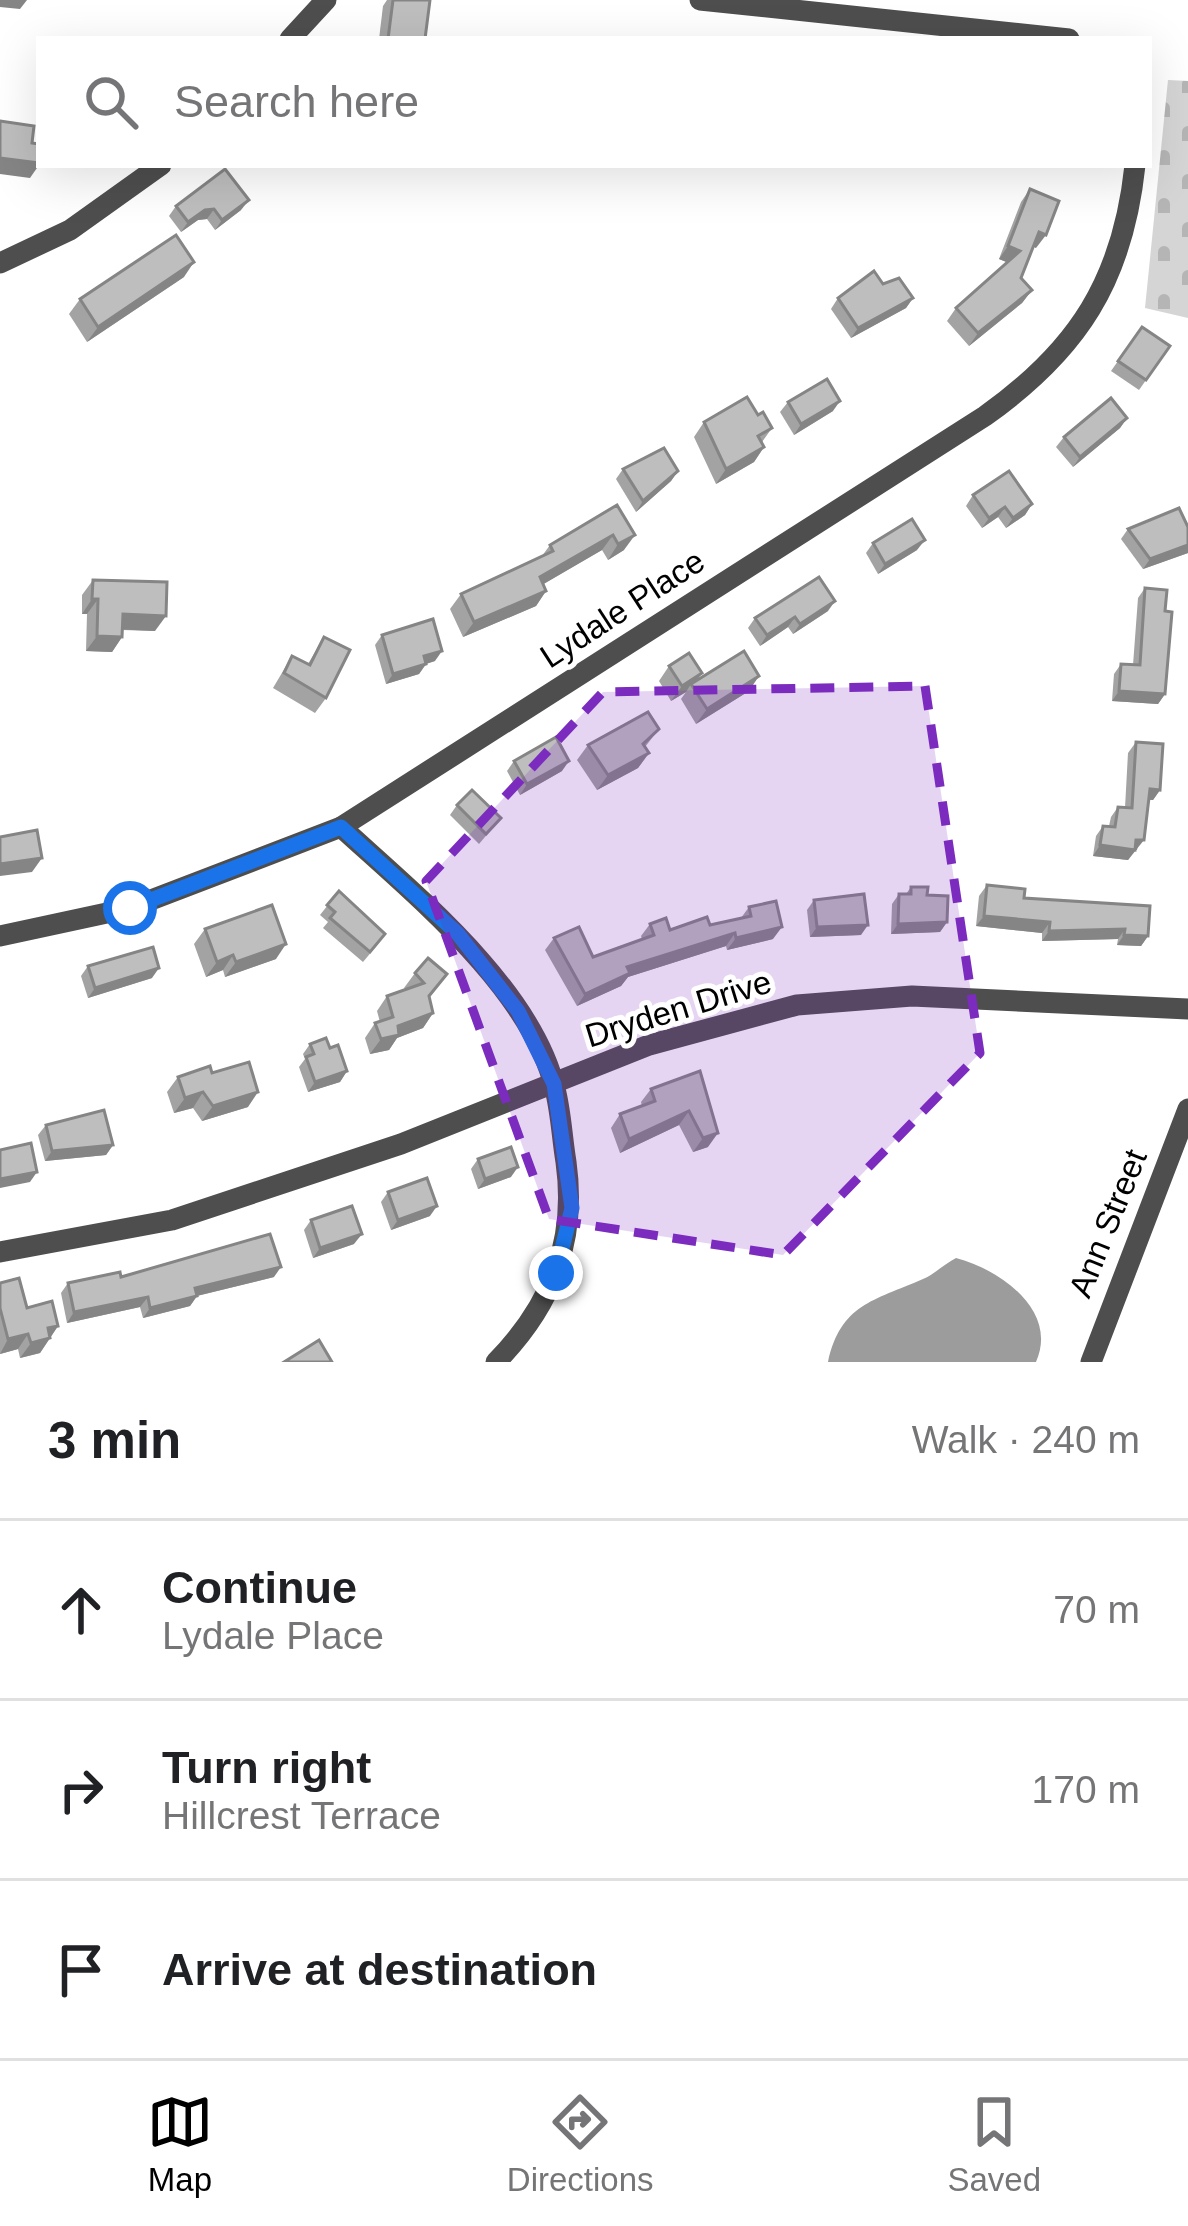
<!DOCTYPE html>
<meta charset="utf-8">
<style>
:root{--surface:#fff;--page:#f6f6f6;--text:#202124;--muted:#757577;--line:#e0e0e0;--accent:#000}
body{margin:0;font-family:Helvetica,sans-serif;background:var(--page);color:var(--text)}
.stop{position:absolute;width:36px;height:36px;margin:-27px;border:9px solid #1a73e8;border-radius:50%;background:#fff}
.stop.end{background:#1a73e8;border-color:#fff;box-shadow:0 3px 12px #0008}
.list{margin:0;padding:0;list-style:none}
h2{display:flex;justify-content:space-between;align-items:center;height:156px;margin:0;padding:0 48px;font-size:51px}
h2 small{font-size:39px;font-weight:400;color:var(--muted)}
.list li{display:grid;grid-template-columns:78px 1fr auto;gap:36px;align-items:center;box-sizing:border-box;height:180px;padding:0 48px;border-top:3px solid var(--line)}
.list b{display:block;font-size:45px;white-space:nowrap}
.list p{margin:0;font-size:39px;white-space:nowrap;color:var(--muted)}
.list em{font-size:39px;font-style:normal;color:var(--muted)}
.icon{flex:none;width:66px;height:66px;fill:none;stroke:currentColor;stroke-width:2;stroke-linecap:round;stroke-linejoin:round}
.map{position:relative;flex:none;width:1188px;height:1362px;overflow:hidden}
.search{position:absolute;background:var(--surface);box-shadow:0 12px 48px #0002;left:36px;right:36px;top:36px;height:132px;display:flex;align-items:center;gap:30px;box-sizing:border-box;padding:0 42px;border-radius:0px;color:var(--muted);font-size:45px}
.sheet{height:696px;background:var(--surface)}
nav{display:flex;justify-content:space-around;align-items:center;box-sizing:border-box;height:168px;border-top:3px solid var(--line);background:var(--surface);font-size:33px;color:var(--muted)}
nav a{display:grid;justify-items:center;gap:6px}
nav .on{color:var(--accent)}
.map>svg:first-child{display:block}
</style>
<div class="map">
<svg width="1188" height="1362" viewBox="0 0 1188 1362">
<defs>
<pattern id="cemetery-stones" width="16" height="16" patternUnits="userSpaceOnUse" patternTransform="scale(3)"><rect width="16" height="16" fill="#d5d5d5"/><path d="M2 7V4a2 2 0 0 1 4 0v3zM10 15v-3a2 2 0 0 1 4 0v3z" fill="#b5b5b5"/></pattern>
</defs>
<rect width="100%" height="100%" fill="#fff"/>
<path fill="url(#cemetery-stones)" d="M1168,80L1188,81V318L1145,308Z"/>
<path fill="#9c9c9c" d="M956,1258C999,1269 1059,1310 1036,1362H828C841,1304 873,1301 923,1279C935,1274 944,1264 956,1258Z"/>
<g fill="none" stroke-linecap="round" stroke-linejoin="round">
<g stroke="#4e4e4e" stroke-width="21">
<path d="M700,0L1069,39"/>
<path d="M290,39L326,0"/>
<path d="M0,263L70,230L161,165"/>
<path d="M341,827C413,893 532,989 555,1089C561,1112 562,1138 566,1162C577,1241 552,1305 496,1362"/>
<path d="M0,936L130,908L341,827L985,416C1078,350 1123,280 1135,165"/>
<path d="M0,1252L172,1220L401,1144L649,1045L797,1005L912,996L1188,1009"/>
<path d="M1091,1362L1188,1109"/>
</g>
</g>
<g fill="#a3a3a3">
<path d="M387,0H430L425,39H379L383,6Z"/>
<path d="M1030,189L1036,248L1033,246L1021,278L1032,290L1022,303L969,346L947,321L956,308L1007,262L999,259L1021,202Z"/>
<path d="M176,206L241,210L215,230L207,219L198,220L181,232L169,216Z"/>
<path d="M184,277L87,342L69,314L80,299Z"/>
<path d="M883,284L913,298L906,308L851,338L831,309L838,298Z"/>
<path d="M1142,327L1170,346L1139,390L1111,371Z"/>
<path d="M788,402L833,411L794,435L780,412Z"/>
<path d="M758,415L772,428L762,442L764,447L754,462L716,484L694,437L704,422Z"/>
<path d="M1127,418L1120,428L1073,467L1056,447L1064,437Z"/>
<path d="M623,469L678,471L671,481L636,512L616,479Z"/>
<path d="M973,495L1032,504L1025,515L1006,528L998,517L982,528L966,506Z"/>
<path d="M617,505L624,550L608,560L602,550L543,584L546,591L536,606L463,637L450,609L461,594L542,556L550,545Z"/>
<path d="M1188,527V553L1143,569L1121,539L1128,529Z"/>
<path d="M873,543L917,550L878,574L866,553Z"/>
<path d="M93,580L155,631L122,630V637L112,652L86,651L87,614H82V595Z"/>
<path d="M1145,588L1165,611V694L1158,704L1112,701L1114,674L1121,664L1133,665L1138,598Z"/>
<path d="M828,611L793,634L788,627L760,646L748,628L755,618Z"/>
<path d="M382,635L435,661L426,664L419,674L386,684L375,645Z"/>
<path d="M324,637L326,698L315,713L273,688L292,656L308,664Z"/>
<path d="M669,666L697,680L749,691L696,724L681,699L686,692L671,701L659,681Z"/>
<path d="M659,729L645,747L649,753L638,768L597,790L577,760L588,745Z"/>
<path d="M1136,742L1160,790L1153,800H1148L1137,850H1135L1128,860L1093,856L1096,836L1103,826H1109L1111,817L1118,807L1125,808L1128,753Z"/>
<path d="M514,761L562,771L520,795L507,771Z"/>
<path d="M457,805L501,818L479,844L450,815Z"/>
<path d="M987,885L1024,898L1148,936L1141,946L1117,945L1118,939L1042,941V933L976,926L979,896Z"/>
<path d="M911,887L927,895L947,922L940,932L891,934L892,904L899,894H906Z"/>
<path d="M339,891L378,944L363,962L323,928L328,922L320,915Z"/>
<path d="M814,900L861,935L810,937L807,910Z"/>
<path d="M749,907L773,939L727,950L726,946L628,977L621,986L577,1006L545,950L554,938L593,957L642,939L641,936L650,924L670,930L710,925L741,918Z"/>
<path d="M205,929L276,959L225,977L223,970L206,977L194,944Z"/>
<path d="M88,966L152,978L88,998L81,976Z"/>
<path d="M415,973L447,974L429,998L433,1013L423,1028L397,1038L389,1050L370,1054L365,1038L375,1023L380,1022L377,1011L387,996L406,990L404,988Z"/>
<path d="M310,1044L347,1071L340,1082L308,1092L299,1067L305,1059L303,1054Z"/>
<path d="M700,1071L708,1147L693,1152L679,1125L620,1153L611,1128L620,1114L642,1106L641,1102L651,1089Z"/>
<path d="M212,1073L248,1107L202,1121L193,1108L174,1113L167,1092L178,1077Z"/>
<path d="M46,1125L113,1145L106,1155L45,1161L38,1135Z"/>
<path d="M478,1159L511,1177L478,1189L471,1169Z"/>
<path d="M388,1192L430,1216L391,1230L381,1202Z"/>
<path d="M311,1220L354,1244L313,1258L304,1230Z"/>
<path d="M121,1277H274L197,1296L190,1306L143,1318L140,1307L67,1323L61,1293L68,1283Z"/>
<path d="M0,1283L27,1308L58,1326L40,1353L20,1358L18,1349L0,1354Z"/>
</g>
<g fill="#858585">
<path d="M0,0H27L20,9L0,7Z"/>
<path d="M0,158L39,163V165L30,178L0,174Z"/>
<path d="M249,200L241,210L215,230L222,220Z"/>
<path d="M214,209L207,219L198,220L181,232L188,222L205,210Z"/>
<path d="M1039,232L1046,235L1036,248L1030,245Z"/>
<path d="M1008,246L1020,251L1011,264L999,259Z"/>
<path d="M194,262L184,277L87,342L98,327Z"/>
<path d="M1032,290L1022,303L969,346L978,333Z"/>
<path d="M913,298L906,308L851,338L858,328Z"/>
<path d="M840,401L833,411L794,435L801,424Z"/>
<path d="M1127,418L1120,428L1073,467L1080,457Z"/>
<path d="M764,447L754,462L716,484L726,469Z"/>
<path d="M678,471L671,481L636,512L643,501Z"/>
<path d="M1032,504L1025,515L1006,528L1013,518Z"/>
<path d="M1005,507L998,517L982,528L989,518Z"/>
<path d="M613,535L602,550L530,592L540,577Z"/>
<path d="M635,535L624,550L608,560L618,544Z"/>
<path d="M925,540L917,550L878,574L885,564Z"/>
<path d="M1188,545V553L1143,569L1150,559Z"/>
<path d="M546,591L536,606L463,637L474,622Z"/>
<path d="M92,599H98L87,614H82Z"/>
<path d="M835,601L828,611L793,634L800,624Z"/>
<path d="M123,614L166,616L155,631L112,629Z"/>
<path d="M795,617L788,627L760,646L767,635Z"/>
<path d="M97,636L122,637L112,652L86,651Z"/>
<path d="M442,651L435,661L416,667L424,656Z"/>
<path d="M426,664L419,674L386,684L393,674Z"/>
<path d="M702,673L693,686L691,684L686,692L671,701L682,686Z"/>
<path d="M759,676L749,691L696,724L707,709Z"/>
<path d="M1119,691L1165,694L1158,704L1112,701Z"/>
<path d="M649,753L638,768L597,790L608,775Z"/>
<path d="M569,761L562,771L520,795L527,784Z"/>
<path d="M1150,789L1160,790L1153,800L1142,799Z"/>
<path d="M1136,840H1144L1128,860L1093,856L1100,845Z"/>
<path d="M42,858L32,872L0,876V864Z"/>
<path d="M984,916L1050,922L1042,933L976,926Z"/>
<path d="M947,922L940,932L891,934L898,924Z"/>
<path d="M868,925L861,935L810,937L817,927Z"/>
<path d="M782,927L773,939L727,950L736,938Z"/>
<path d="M1125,929L1118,939L1042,941L1049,931Z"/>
<path d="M735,933L726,946L628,977L621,986L577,1006L585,994L627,967Z"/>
<path d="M1124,935L1148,936L1141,946L1117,945Z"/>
<path d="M286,944L276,959L225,977L236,962Z"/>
<path d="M233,955L223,970L206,977L217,962Z"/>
<path d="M159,968L152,978L88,998L95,988Z"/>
<path d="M433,1013L423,1028L397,1038L389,1050L370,1054L381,1039L398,1026Z"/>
<path d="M347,1071L340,1082L308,1092L315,1082Z"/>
<path d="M203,1092L193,1108L174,1113L185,1098Z"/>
<path d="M258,1092L248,1107L202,1121L213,1106Z"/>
<path d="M689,1111L679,1125L620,1153L629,1139Z"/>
<path d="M718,1133L708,1147L693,1152L703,1138Z"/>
<path d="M113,1145L106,1155L45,1161L52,1151Z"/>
<path d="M518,1167L511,1177L478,1189L485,1179Z"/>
<path d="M37,1172L30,1182L0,1188V1179Z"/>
<path d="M437,1206L430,1216L391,1230L398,1220Z"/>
<path d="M362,1234L354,1244L313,1258L320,1248Z"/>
<path d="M281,1267L274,1277L188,1298L195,1288Z"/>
<path d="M197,1296L190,1306L143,1318L150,1308Z"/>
<path d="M148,1297L140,1307L67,1323L74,1312Z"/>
<path d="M58,1326L40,1353L20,1358L31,1343L48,1328Z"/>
<path d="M28,1334L18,1349L0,1354L8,1339Z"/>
</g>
<g fill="#bebebe" stroke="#858585" stroke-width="3">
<path d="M393,0H430L425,39H388Z"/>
<path d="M0,121L34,126L32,143L39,144V163L0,158Z"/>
<path d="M225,169L249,200L222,220L214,209L205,210L188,222L176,206Z"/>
<path d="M1030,189L1059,201L1046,235L1039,232L1021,278L1032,290L978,333L956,308L1020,251L1008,246Z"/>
<path d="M176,235L194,262L98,327L80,299Z"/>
<path d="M874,271L883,284L899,278L913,298L858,328L838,298Z"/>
<path d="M1142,327L1170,346L1146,380L1118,361Z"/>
<path d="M827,379L840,401L801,424L788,402Z"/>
<path d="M747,397L758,415L763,412L772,428L758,436L764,447L726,469L704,422Z"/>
<path d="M1111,398L1127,418L1080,457L1064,437Z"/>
<path d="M664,448L678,471L643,501L623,469Z"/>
<path d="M1009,471L1032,504L1013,518L1005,507L989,518L973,495Z"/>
<path d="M617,505L635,535L618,544L613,535L540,577L546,591L474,622L461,594L553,551L550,545Z"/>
<path d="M1179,508L1188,527V545L1150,559L1128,529Z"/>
<path d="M912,519L925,540L885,564L873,543Z"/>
<path d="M819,577L835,601L800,624L795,617L767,635L755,618Z"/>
<path d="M93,580L167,582L166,616L123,614L122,637L97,636L98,599H92Z"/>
<path d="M1145,588L1167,590L1165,611L1172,612L1165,694L1119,691L1121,664L1140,665Z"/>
<path d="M433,619L442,651L424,656L426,664L393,674L382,635Z"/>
<path d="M324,637L350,650L326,698L284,673L292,656L310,665Z"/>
<path d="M744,651L759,676L707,709L691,684Z"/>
<path d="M689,653L702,673L682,686L669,666Z"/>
<path d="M648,712L659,729L643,744L649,753L608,775L588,745Z"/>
<path d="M556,737L569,761L527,784L514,761Z"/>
<path d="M1136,742L1163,744L1160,790L1150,789L1144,840H1136L1135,850L1100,845L1103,826L1115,827L1118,807L1132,808Z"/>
<path d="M472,790L501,818L486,834L457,805Z"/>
<path d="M37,830L42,858L0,864V837Z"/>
<path d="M987,885L1025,889L1024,898L1150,906L1148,936L1124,935L1125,929L1049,931L1050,922L984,916Z"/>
<path d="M911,887H928L927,895L948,896L947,922L898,924L899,894H911Z"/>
<path d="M339,891L385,934L370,952L330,918L335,912L327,905Z"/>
<path d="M864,894L868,925L817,927L814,900Z"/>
<path d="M776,901L782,927L736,938L735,933L627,967L630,973L585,994L554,938L579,927L593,957L654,935L650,924L666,918L670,930L707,917L710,925L751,916L749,907Z"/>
<path d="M272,905L286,944L236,962L233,955L217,962L205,929Z"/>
<path d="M153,947L159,968L95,988L88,966Z"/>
<path d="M428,958L447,974L429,996L433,1013L398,1026L399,1035L381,1039L375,1023L393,1017L387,996L424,983L415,973Z"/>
<path d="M326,1038L330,1048L338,1045L347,1071L315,1082L306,1057L314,1054L310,1044Z"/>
<path d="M249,1062L258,1092L213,1106L203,1092L185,1098L178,1077L210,1066L212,1073Z"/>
<path d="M700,1071L718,1133L703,1138L689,1111L629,1139L620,1114L655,1101L651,1089Z"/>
<path d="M104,1110L113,1145L52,1151L46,1125Z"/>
<path d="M31,1143L37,1172L0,1179V1150Z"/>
<path d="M511,1147L518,1167L485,1179L478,1159Z"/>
<path d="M427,1178L437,1206L398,1220L388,1192Z"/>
<path d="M352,1206L362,1234L320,1248L311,1220Z"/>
<path d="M270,1234L281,1267L195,1288L197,1296L150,1308L148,1297L74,1312L68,1283L120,1272L121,1277Z"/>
<path d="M19,1278L27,1308L52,1301L58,1326L48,1328L50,1338L31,1343L28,1334L8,1339L0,1308V1283Z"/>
<path d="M319,1340L332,1362H284Z"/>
</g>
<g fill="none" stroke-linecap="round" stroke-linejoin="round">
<path stroke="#1a73e8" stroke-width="15" d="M130,908L341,827L458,934L518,1011L554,1084L572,1208L556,1273"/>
</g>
<path fill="#7b2cbf" fill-opacity="0.2" stroke="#7b2cbf" stroke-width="9" stroke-dasharray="24 15" stroke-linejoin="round" d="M925,686L980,1053L783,1255L549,1219L426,881L603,692Z"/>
<g text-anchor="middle" stroke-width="10" stroke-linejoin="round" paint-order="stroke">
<g font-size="33" fill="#000" stroke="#fff">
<text transform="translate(622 608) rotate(-33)" y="12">Lydale Place</text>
<text transform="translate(678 1008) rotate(-17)" y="12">Dryden Drive</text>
<text transform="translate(1107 1223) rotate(-68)" y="12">Ann Street</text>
</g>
</g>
</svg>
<div class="stop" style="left:130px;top:908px"></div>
<div class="stop end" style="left:556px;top:1273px"></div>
<div class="search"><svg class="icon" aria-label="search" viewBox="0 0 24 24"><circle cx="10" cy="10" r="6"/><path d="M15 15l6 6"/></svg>Search here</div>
</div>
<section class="sheet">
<h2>3 min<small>Walk · 240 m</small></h2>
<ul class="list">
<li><svg class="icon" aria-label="ahead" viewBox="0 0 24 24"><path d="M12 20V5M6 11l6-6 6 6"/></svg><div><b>Continue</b><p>Lydale Place</p></div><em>70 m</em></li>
<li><svg class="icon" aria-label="right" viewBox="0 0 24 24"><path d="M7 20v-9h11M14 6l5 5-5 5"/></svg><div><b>Turn right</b><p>Hillcrest Terrace</p></div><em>170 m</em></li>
<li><svg class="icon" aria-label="arrive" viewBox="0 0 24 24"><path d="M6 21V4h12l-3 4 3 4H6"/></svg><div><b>Arrive at destination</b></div></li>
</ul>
</section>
<nav>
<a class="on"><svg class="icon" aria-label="map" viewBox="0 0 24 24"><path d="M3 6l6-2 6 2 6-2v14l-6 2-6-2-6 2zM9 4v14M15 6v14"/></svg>Map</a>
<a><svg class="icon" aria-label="directions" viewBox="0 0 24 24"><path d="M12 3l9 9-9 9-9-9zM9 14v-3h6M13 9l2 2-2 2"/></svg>Directions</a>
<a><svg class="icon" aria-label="saved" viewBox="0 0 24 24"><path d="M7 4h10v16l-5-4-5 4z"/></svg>Saved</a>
</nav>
